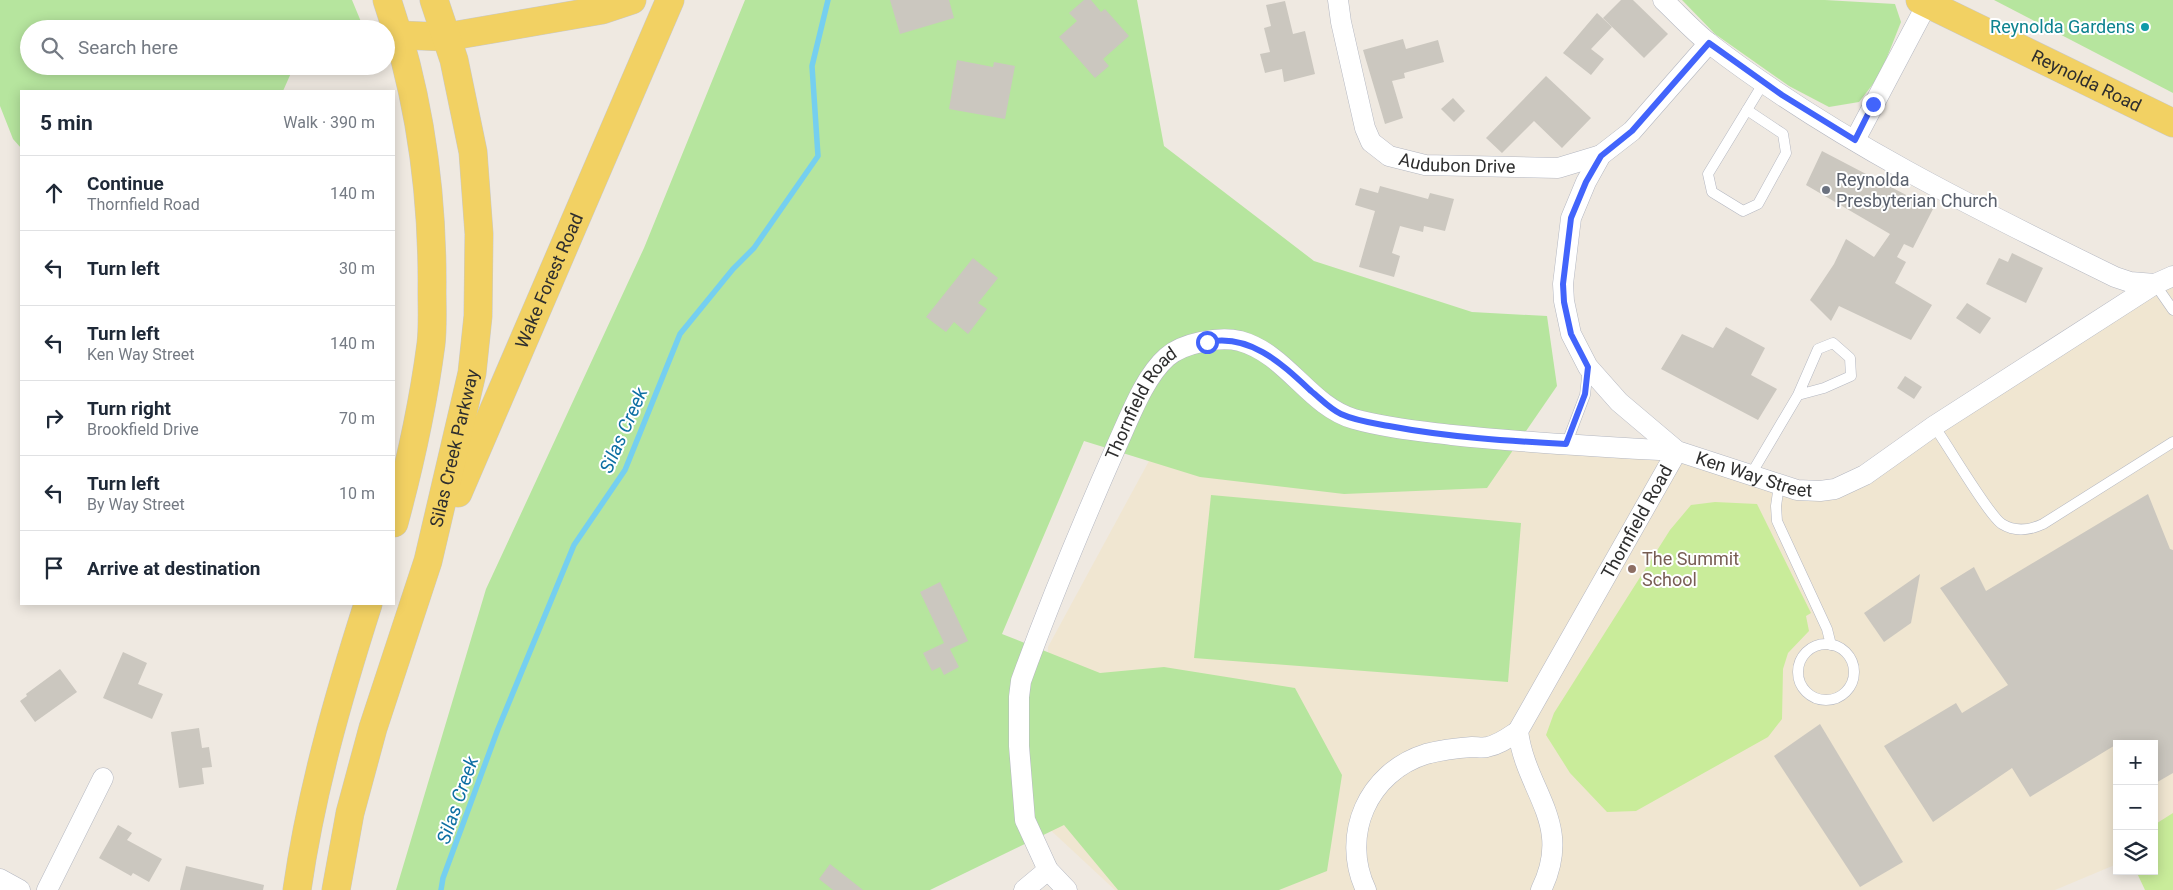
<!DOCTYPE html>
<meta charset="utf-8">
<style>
:root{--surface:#fff;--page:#f2f2f3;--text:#1f2937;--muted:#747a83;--line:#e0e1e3}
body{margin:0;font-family:Roboto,sans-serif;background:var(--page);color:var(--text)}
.controls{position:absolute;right:15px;bottom:15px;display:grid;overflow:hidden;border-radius:0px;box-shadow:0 2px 12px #0003}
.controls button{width:45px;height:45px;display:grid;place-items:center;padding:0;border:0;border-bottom:1px solid var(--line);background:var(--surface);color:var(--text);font:25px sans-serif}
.stop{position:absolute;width:15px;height:15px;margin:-11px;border:4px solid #4264fb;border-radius:50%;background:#fff}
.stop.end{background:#4264fb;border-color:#fff;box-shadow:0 1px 5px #0008}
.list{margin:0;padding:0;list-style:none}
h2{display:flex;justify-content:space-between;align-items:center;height:65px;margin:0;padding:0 20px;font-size:21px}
h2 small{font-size:16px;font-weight:400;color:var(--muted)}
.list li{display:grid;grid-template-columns:32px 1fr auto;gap:15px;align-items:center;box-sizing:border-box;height:75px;padding:0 20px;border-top:1px solid var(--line)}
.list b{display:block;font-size:19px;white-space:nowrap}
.list p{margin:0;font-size:16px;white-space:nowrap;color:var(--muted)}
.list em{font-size:16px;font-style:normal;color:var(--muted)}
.icon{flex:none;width:28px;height:28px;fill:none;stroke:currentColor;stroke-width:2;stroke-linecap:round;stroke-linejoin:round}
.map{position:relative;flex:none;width:2173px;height:890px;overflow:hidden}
.search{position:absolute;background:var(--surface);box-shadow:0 2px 12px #0003;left:20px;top:20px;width:375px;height:55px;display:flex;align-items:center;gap:12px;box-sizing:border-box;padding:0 18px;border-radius:28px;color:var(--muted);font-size:19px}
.panel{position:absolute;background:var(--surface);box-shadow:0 2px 12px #0003;left:20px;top:90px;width:375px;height:515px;border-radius:0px}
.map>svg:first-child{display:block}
</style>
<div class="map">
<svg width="2173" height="890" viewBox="0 0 2173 890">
<rect width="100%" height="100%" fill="#efe9e1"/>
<path fill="#f0e6d1" d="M2173,276V840L2154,848V744H2117V864L2055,890H1115L1044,824L1048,647L1187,391L1677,451L1820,491Z"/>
<g fill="#b6e59e">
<path d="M0,0H352L364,29H29V66H300L291,73L283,91H21V148L13,139L0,106Z"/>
<path d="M745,0H1137L1164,146L1314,261L1472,312L1547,316L1557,386L1487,488L1344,494L1200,477L1084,441L1002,634L1100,673L1164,667L1295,688L1342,775L1327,871L1279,890H1118L1064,825L930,890H396L486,589L644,248Z"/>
<path d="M1682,0H1825L1895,4L1901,22L1880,75L1859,102L1829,107L1789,86L1715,34Z"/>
<path d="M1994,0H2173V93Z"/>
<path d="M1211,495L1521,523L1508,682L1194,658Z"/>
</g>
<g fill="#c9ec9a">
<path d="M1715,502L1757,504L1811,613L1806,616L1809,631L1788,653L1783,669L1782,719L1768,737L1636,811L1607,812L1570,773L1546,735L1554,713L1670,530L1691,505Z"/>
<path d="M2173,813V890H2145L2136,871H2154V825Z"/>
</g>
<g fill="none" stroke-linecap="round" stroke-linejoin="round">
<path stroke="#75cff0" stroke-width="5.5" d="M441,890L443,878L498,729L574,545L625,470L680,334L733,269L754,248L818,156L812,66L828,0"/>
</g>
<g fill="#cbc7bf">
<path d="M890,0H949L954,18L900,34Z"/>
<path d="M1084,0H1091L1101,12L1105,9L1129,36L1103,59L1109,66L1095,78L1059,37L1077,21L1069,13Z"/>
<path d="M1621,0H1633L1668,34L1644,58L1603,18Z"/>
<path d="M1285,1L1293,34L1305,31L1315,74L1284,82L1282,69L1265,73L1260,54L1270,52L1264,28L1271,26L1266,5Z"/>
<path d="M1597,13L1612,27L1591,49L1604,59L1591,75L1563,53Z"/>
<path d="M1403,39L1406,49L1438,40L1444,62L1404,73L1405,78L1392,81L1403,118L1385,124L1363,50Z"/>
<path d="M957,60L993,67L994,62L1015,66L1005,119L949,109Z"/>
<path d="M1546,76L1591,118L1562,148L1534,121L1502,153L1486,138Z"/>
<path d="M1453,98L1465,111L1454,122L1441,109Z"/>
<path d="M1822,151L1933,209L1913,248L1904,244L1897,257L1906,262L1895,283L1932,305L1911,340L1839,306L1831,321L1810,300L1834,264L1846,239L1874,257L1890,234L1806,185Z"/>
<path d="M1380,186L1428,199L1430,193L1454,199L1445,231L1424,226L1423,232L1400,226L1392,253L1400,256L1394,277L1359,267L1375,211L1355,205L1360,188L1378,193Z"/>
<path d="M2012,253L2043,268L2026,303L1986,284L1999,258L2008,262Z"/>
<path d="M973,258L998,278L978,303L987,309L968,334L954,322L946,332L926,317Z"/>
<path d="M1967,303L1991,318L1980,334L1956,318Z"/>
<path d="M1726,327L1765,348L1751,375L1777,389L1758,420L1661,369L1682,334L1713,348Z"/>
<path d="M1905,376L1922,387L1914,399L1897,388Z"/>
<path d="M2148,494L2170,549L2173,550V773L2154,784V744H2117L2030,797L2012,768L1933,822L1884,746L1956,703L1962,713L2008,685L1940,588L1974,567L1986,591Z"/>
<path d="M1920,574L1911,623L1884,642L1864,613Z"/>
<path d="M940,582L968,641L950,649L959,667L944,675L940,667L932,671L923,653L944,643L920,592Z"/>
<path d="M123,652L147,663L138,684L163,694L152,719L103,698Z"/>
<path d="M60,669L77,692L35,722L20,701L27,696L26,694Z"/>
<path d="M1820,724L1903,862L1860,887L1774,756Z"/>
<path d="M199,728L202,748L209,747L212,767L202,768L204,784L179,788L171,732Z"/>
<path d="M118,825L132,833L127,840L162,859L149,882L133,873L131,876L99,858Z"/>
<path d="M830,864L863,890H833L819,879Z"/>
<path d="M186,866L264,885L263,890H180Z"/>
</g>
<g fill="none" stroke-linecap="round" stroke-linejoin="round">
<defs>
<g id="service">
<path d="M1747,110L1783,134L1786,153L1758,204L1743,211L1712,192L1708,174Z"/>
<path d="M1747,110L1764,82"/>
<path d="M2155,284L2173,310"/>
<path d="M1934,426C1947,444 1989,516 2002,524C2015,532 2030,530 2043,524L2173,442"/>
<path d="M1566,445L1585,395L1588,368"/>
<path d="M1750,476L1798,395L1824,388L1851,376L1850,358L1833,343L1818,349L1798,395"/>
<path d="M1779,485L1776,506L1777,521L1827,629L1831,645"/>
<circle cx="1826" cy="672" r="28"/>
</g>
<g id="minor">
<path id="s1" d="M1338,0L1341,22L1365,128L1371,142L1389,156L1425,165L1558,168L1601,155"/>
<path d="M1663,0C1678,14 1693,31 1710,44C1833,139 1976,209 2115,277L2130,282L2155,284"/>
<path id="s2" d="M1709,43L1632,131L1601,155L1586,182L1571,218L1563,284L1564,301L1571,334L1588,367L1619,402L1677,451L1797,490L1820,491L1835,489L1865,475L1934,426L2155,284L2173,276"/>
<path d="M1855,140L1927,4"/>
<path d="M0,879L20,890"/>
<path d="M47,890L103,778"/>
<path d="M1024,890L1048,870"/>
<path id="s3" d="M1067,890L1048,870L1025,820L1019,746V697L1021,681C1050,601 1082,524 1116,447C1129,419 1144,377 1167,357C1183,343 1219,336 1240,341C1287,354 1309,406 1354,419C1386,428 1420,431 1452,435C1527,443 1602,447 1677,451L1518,731C1526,793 1574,823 1541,890"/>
<path d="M1366,890C1340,835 1368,772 1426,754C1441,750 1457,748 1472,747C1477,747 1483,748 1487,747C1499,745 1509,737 1518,731"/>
</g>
<g id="primary">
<path d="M387,0C419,93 433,193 432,291C432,309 433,327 431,344C423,405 410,464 394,523"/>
<path id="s4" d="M1920,0L2173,123"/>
<path d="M399,35L446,37L602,10L632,0"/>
<path id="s5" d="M458,493L670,0"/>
<path d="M297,890C311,792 338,698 368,604"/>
<path id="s6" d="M336,890L350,813L373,728L428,561L472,373L478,316L479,234L473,152L454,60L434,0"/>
</g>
</defs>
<use href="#service" stroke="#b4b7c1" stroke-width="11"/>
<use href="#minor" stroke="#b4b7c1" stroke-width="21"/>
<use href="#primary" stroke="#c9c9c9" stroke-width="29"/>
<use href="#service" stroke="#fff" stroke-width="10"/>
<use href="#minor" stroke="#fff" stroke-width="20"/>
<use href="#primary" stroke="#f2d163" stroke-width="28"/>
</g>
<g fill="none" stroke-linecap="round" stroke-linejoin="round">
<path stroke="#4264fb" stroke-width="6" d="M1207,342C1250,333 1282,364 1311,391C1321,399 1330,409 1341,414C1356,421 1373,423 1389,426C1447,437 1507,441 1566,444L1585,394L1588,367L1571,334L1564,302L1563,284L1571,218L1586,182L1601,156L1632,131L1709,43L1782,95L1855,140L1873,104"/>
</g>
<circle fill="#0f9aa8" stroke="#fff" stroke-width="2" cx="2145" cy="27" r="5"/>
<circle fill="#6b7280" stroke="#fff" stroke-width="2" cx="1826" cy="190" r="5"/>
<circle fill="#8d6e63" stroke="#fff" stroke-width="2" cx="1632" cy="569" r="5"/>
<g text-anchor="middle" stroke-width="4" stroke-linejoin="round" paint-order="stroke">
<g font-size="18" fill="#0d838f" stroke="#fff" text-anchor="end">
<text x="2135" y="33">Reynolda Gardens</text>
</g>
<g font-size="18" fill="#2e2e2e" stroke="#fff">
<text dy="6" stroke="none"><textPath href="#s4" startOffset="185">Reynolda Road</textPath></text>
<text dy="6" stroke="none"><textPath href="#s1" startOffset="238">Audubon Drive</textPath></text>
<text dy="6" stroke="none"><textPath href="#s5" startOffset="231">Wake Forest Road</textPath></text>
<text dy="6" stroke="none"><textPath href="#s3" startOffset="525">Thornfield Road</textPath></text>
<text dy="6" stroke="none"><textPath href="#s6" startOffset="458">Silas Creek Parkway</textPath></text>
<text dy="6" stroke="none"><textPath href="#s2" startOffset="584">Ken Way Street</textPath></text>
<text transform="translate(1637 522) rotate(-61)" y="6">Thornfield Road</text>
</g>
<g font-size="18" fill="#5b616d" stroke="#fff" text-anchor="start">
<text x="1836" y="186">Reynolda<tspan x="1836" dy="21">Presbyterian Church</tspan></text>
</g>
<g font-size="18" fill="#785e54" stroke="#fff" text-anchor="start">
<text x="1642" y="565">The Summit<tspan x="1642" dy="21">School</tspan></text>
</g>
<g font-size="19" font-style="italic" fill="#0d6fa3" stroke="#fff">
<text transform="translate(623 430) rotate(-66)" y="7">Silas Creek</text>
<text transform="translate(457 800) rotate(-71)" y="7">Silas Creek</text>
</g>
</g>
</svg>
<div class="controls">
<button>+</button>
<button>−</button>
<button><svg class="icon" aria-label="layers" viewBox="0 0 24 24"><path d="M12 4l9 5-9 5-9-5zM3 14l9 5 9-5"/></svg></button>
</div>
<div class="stop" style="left:1207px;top:342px"></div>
<div class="stop end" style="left:1873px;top:104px"></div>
<div class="search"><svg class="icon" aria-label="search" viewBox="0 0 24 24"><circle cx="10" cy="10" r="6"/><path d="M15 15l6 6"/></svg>Search here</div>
<section class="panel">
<h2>5 min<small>Walk · 390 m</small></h2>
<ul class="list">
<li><svg class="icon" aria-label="ahead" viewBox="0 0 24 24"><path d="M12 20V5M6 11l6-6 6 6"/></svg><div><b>Continue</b><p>Thornfield Road</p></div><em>140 m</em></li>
<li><svg class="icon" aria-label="left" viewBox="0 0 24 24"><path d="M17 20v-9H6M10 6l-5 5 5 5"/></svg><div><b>Turn left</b></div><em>30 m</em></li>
<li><svg class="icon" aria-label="left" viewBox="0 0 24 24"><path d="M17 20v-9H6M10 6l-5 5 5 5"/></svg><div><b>Turn left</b><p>Ken Way Street</p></div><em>140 m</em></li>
<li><svg class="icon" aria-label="right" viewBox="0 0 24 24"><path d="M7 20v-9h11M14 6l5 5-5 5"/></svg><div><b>Turn right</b><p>Brookfield Drive</p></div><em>70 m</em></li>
<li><svg class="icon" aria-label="left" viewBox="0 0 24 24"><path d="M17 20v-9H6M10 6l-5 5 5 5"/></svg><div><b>Turn left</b><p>By Way Street</p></div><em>10 m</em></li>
<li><svg class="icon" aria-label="arrive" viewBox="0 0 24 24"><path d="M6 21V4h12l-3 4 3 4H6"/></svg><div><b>Arrive at destination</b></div></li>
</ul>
</section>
</div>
